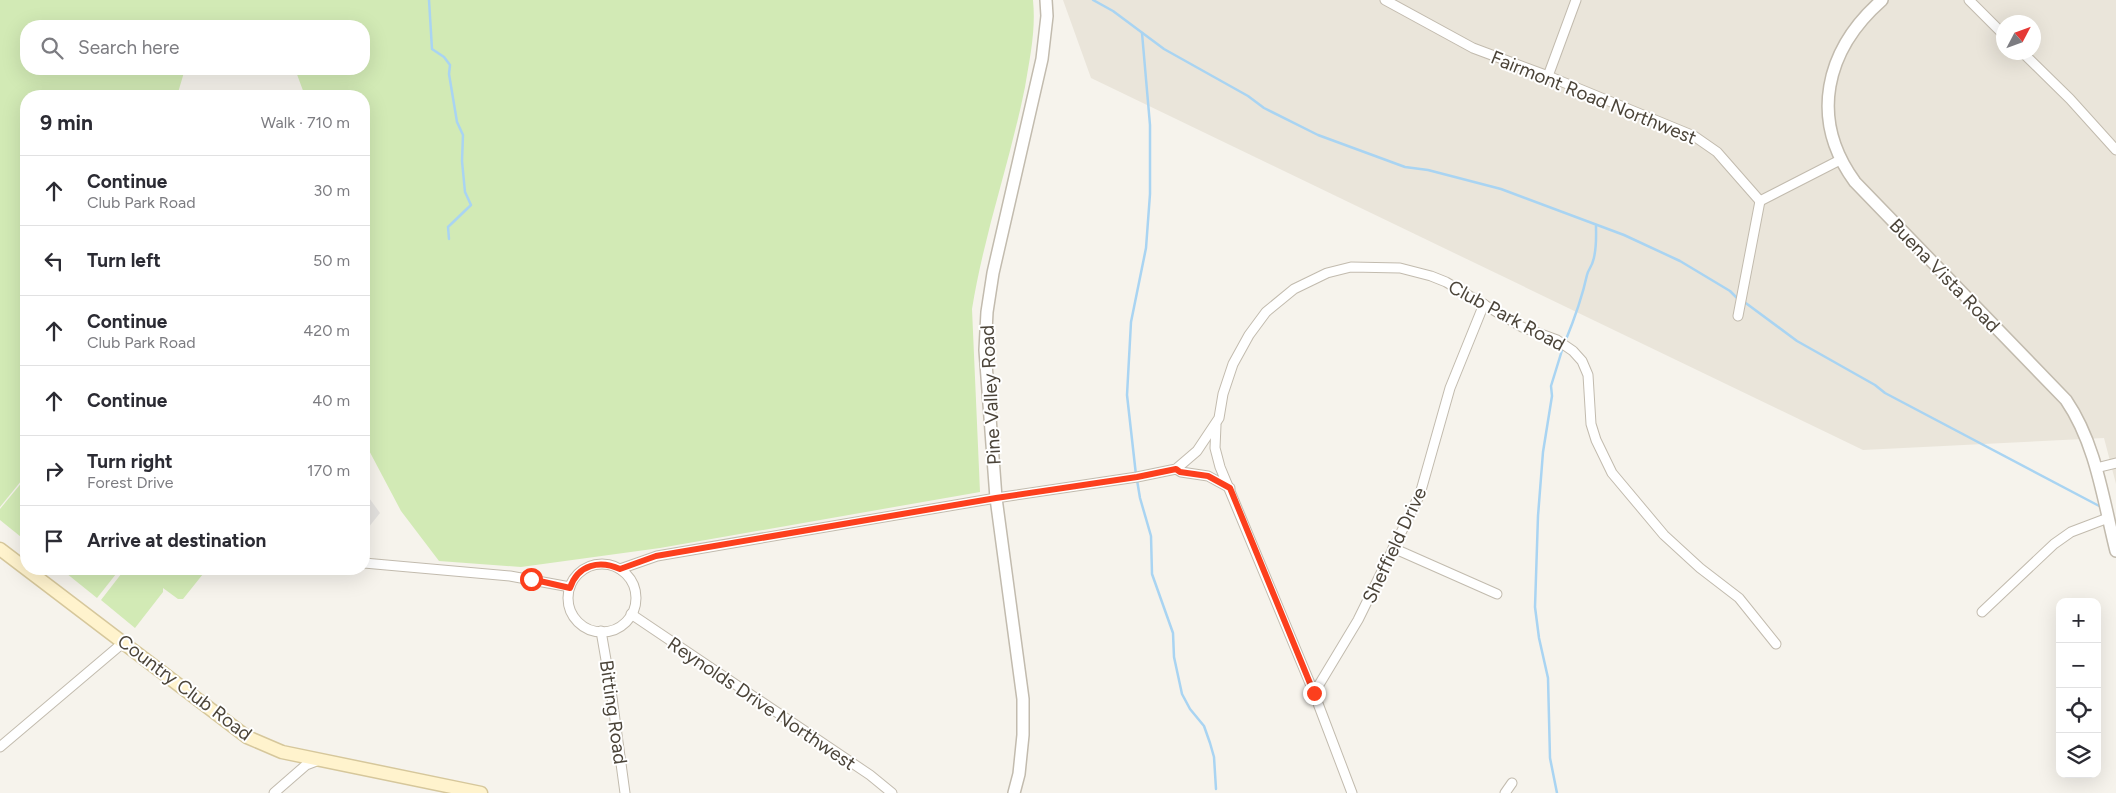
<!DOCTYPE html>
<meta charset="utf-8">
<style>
:root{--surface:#fff;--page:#f2f2f3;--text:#2b2b33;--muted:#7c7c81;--line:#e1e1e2}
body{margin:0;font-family:Figtree,sans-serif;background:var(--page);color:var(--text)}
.controls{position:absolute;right:15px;bottom:15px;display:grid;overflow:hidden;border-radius:10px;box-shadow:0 5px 20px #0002}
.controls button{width:45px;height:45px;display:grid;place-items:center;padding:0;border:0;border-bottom:1px solid var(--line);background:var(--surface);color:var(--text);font:25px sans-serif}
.compass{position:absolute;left:1996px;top:15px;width:45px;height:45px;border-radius:50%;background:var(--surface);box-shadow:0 5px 20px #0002;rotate:49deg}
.stop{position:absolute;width:15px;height:15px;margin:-11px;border:4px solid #fc3f1d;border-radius:50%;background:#fff}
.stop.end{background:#fc3f1d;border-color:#fff;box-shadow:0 1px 5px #0008}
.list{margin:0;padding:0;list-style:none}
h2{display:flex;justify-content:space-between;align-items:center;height:65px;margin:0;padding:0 20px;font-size:21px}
h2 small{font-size:16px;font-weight:400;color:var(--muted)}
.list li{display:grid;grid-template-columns:32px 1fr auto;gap:15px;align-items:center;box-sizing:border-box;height:70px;padding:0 20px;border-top:1px solid var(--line)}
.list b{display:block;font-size:19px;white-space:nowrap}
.list p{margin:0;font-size:16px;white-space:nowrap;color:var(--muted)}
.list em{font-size:16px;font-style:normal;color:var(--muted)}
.icon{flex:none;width:28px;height:28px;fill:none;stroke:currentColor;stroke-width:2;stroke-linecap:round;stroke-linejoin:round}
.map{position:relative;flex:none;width:2116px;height:793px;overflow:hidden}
.search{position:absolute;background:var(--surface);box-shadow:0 5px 20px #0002;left:20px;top:20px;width:350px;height:55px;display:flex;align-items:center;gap:12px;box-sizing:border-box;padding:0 18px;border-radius:20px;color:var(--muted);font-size:19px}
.panel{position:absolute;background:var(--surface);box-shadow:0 5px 20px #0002;left:20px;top:90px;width:350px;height:485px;border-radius:20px}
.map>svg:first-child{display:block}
</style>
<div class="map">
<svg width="2116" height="793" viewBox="0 0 2116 793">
<rect width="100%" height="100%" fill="#f6f3ec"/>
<path fill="#eae5da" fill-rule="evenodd" d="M1063,0H2116V484L2104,438L1863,450L1091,78ZM2004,22H2034V52H2004Z"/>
<g fill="#d2eab5">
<path d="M0,0H1033C1036,30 1030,57 1025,87C1010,162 984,234 972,309L980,492L660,548L521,567L439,561L401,511L364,441V96H305L295,69H364V26H26V69H185L177,96H26V475L0,507Z"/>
<path d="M26,480V541L0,520V509L23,481Z"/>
<path d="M61,569H120L97,598Z"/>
<path d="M125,569H207L183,599H178L163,588V592L135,628L101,600Z"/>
</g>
<path fill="#e5e3e0" d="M364,491L380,513L364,533Z"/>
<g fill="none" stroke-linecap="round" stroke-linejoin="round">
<g stroke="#a9d4f2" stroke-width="2.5">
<path d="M429,0L432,49L444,57L450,65L449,74L457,122L463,135L462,161L465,192L471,205L448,227L449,239"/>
<path d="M1093,0L1113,11L1164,49L1248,96L1264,108L1318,135L1405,167L1428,170L1501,189L1624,235L1680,261L1730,291L1738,299"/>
<path d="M1743,301L1797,341L1875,385L1885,393L2103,508"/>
<path d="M1565,342C1574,320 1582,298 1587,275C1588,270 1592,266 1593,261C1597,249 1596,237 1596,226"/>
<path d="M1136,475L1127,395L1131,322L1146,248L1150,194V125L1142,33"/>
<path d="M1137,480L1140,498L1151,536L1152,574L1173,633L1174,657L1182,694L1190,709L1204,726L1210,743L1214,757L1216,789"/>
<path d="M1557,793L1550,758L1548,678L1539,638L1535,607L1538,516L1543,452L1552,396L1551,386L1563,347"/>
</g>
<defs>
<g id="minor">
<path d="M1385,0L1473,48L1548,76L1694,136L1717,152L1760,201"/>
<path d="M1969,0L2004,35"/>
<path d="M2022,52L2070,99L2116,150"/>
<path d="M1548,76L1576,0"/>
<path d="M1760,201L1840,160"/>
<path d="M1738,316L1760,201"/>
<path d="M1216,425L1215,448L1220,467L1314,693L1352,793"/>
<path d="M2096,468L2116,463"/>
<path d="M1176,469L1181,472L1208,476L1230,488"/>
<path d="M1393,548L1497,594"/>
<path d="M364,563L510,576L570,587"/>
<circle cx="602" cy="598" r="34"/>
<path d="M620,569L657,556L996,498L1137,477L1176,469L1197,451L1219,418L1223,394L1233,364L1249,335L1266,312L1294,289L1327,273L1351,267L1400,268L1431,276L1446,282L1522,327L1557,340L1573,351L1582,361L1588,375L1591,424L1596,440L1612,473L1664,535L1700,568L1739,598L1776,644"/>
<path d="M1982,612L2054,544L2071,532L2108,518"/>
<path d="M631,614L870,775L892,793"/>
<path d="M601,631L610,683L625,793"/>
<path d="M1314,693L1358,620L1420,494L1450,388L1484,304"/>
<path d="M0,747L124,642"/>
<path d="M274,793L306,765L319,760"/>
<path d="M1505,793L1512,783"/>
</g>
<g id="tertiary">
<path d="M1882,0C1825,50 1809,119 1855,182L2066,400C2096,444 2103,499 2116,551"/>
<path d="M1014,793L1019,774L1023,735V699L996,498L985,350L987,312L993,273L1042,59L1047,16L1046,0"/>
</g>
<path id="secondary" d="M0,549L247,737L282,752L481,793"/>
</defs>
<use href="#minor" stroke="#c2bbae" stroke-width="11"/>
<use href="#tertiary" stroke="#c2bbae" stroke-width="14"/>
<use href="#secondary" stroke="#d6c79b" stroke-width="15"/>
<use href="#minor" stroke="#fff" stroke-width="9"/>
<use href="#tertiary" stroke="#fff" stroke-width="11"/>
<use href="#secondary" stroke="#fff3cd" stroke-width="12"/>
</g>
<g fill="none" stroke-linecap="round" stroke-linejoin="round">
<path stroke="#fc3f1d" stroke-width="6" d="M531,579L570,588C578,564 600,560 620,569L656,556L996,498L1137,477L1176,469L1180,472L1208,476L1230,488L1314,693"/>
</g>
<g text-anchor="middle" stroke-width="4" stroke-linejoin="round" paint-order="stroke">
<g font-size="19" fill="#4b4439" stroke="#fff">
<text transform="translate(1594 97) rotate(22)" y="7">Fairmont Road Northwest</text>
<text transform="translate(1945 275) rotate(46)" y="7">Buena Vista Road</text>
<text transform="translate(1507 315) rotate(28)" y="7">Club Park Road</text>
<text transform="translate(990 395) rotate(-93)" y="7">Pine Valley Road</text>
<text transform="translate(1394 545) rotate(-65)" y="7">Sheffield Drive</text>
<text transform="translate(185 687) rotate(37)" y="7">Country Club Road</text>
<text transform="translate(762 703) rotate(34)" y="7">Reynolds Drive Northwest</text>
<text transform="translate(614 712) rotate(82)" y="7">Bitting Road</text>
</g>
</g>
</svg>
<div class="controls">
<button>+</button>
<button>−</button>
<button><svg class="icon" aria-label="locate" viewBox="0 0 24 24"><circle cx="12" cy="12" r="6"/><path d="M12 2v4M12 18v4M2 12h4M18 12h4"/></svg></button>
<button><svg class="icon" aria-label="layers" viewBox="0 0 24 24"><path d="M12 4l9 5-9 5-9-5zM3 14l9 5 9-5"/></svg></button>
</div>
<svg class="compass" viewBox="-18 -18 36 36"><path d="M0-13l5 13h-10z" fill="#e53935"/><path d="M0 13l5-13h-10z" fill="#7c7c81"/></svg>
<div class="stop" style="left:531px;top:579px"></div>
<div class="stop end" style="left:1314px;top:693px"></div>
<div class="search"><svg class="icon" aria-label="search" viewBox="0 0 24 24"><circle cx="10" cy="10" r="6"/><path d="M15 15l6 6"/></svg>Search here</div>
<section class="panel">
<h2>9 min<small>Walk · 710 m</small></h2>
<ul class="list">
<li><svg class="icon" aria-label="ahead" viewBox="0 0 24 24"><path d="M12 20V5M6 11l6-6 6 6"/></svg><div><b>Continue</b><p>Club Park Road</p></div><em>30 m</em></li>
<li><svg class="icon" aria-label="left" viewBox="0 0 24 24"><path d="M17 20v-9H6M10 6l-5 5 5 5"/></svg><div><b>Turn left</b></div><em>50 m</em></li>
<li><svg class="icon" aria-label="ahead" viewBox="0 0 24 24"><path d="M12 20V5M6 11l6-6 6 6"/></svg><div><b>Continue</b><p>Club Park Road</p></div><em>420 m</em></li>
<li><svg class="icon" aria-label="ahead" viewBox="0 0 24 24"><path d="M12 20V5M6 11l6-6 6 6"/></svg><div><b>Continue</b></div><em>40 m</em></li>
<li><svg class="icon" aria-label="right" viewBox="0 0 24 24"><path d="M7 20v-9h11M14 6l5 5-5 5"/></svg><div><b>Turn right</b><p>Forest Drive</p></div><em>170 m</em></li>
<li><svg class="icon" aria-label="arrive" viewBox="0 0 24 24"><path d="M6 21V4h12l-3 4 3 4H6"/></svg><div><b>Arrive at destination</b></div></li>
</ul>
</section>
</div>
